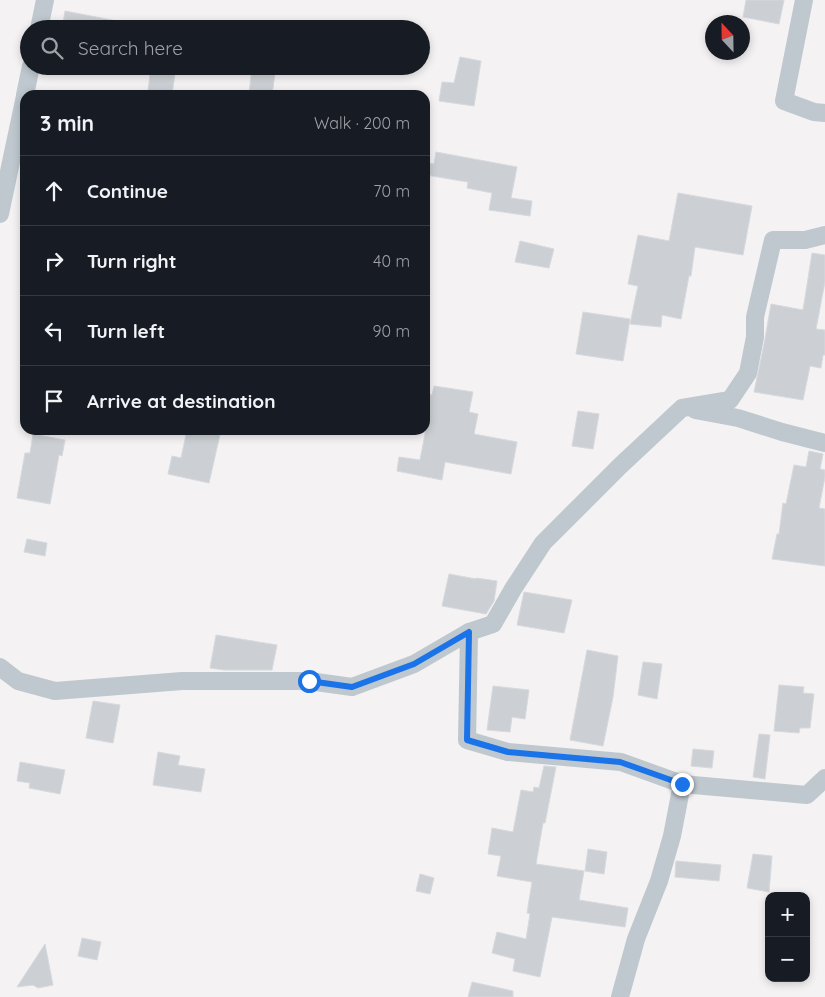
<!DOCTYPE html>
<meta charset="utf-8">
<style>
:root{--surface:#171b24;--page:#20242c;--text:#f1f3f6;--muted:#9ea1a6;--line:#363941}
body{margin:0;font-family:Quicksand,sans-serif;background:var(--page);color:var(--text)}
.controls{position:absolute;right:15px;bottom:15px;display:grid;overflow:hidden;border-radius:10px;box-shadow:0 2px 8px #0003}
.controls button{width:45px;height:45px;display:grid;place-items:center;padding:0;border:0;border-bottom:1px solid var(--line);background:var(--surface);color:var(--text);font:25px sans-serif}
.compass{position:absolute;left:705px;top:15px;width:45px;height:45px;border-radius:50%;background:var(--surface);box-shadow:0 2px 8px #0003;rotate:338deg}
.stop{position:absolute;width:15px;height:15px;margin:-11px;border:4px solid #1a73e8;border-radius:50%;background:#fff}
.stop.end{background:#1a73e8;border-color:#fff;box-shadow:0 1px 5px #0008}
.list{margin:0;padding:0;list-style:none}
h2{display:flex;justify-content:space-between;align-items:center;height:65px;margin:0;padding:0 20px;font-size:21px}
h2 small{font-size:16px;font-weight:400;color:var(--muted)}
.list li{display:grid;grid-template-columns:32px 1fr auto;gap:15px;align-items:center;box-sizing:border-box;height:70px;padding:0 20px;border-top:1px solid var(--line)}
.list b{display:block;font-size:19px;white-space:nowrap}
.list em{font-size:16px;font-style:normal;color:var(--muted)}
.icon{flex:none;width:28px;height:28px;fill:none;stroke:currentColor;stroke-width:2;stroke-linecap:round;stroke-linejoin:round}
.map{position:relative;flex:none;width:825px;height:997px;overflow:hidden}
.search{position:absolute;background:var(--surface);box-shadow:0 2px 8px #0003;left:20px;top:20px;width:410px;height:55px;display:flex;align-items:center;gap:12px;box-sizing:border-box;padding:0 18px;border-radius:28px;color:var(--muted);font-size:19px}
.panel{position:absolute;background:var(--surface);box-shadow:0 2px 8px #0003;left:20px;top:90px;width:410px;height:345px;border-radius:15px}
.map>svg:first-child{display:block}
</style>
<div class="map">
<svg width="825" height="997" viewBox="0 0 825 997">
<rect width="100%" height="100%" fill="#f4f2f2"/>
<g fill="#ccd0d4" stroke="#d6d9dd">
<path d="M746,0H784L779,24L743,17Z"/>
<path d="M65,11L122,22V29H62Z"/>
<path d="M460,57L481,61L474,106L439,101L442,82L454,83Z"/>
<path d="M151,66L176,67L172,94L148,91Z"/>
<path d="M252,66H276L272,95H249Z"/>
<path d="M436,152L517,167L511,198L532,201L530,216L489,210L492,193L467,188L468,182L426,175L428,163L434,164Z"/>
<path d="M678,193L752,206L743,255L695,247L691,276H689L681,319L662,315L661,327L630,324L638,286L628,284L638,235L669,241Z"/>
<path d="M520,241L554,249L549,268L515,262Z"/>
<path d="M812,253L825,255V282L816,329L825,330V355H823L821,368L810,366L803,400L754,392L765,339L771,304L803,310Z"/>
<path d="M583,312L630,319L623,361L576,354Z"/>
<path d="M434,386L473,392L469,412L478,414L474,434L517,442L511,474L445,462L442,480L397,471L399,457L420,460L425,434V394L432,395Z"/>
<path d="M578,411L599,414L593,449L572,446Z"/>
<path d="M187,430H221L209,483L168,474L172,456L181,458Z"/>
<path d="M33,434L65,440L62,456L59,455L50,504L17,498L25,453H30Z"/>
<path d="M809,451L823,454L820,469L825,470V477L819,508L825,509V566L772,559L777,534H779L783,503L786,504L794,465L806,467Z"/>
<path d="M27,539L47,543L45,556L24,552Z"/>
<path d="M449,574L476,579V578L497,581L494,601L486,614L442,606Z"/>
<path d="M524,592L572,600L564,633L517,625Z"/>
<path d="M216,635L277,645L272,670H224L210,668Z"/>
<path d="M587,650L618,656L613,697L603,746L570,740Z"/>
<path d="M643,662L662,664L657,699L638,695Z"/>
<path d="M779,685L804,687L803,693L814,694L810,728H800L799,733L774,731Z"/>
<path d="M493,686L529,690L525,719L512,717L510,732L487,730Z"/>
<path d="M93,701L120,705L113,743L86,738Z"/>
<path d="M759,734L770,735L765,779L753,777Z"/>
<path d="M693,749L714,751L712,768L691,766Z"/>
<path d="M158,752L180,756L178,765L205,769L201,792L153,785Z"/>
<path d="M20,762L65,770L60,794L29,788L30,783L17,781Z"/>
<path d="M544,766L556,767L545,823H543L536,864L584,871L579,900L628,908L625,927L552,917L540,977L513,971L515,959L492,953L497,932L526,939L530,914L527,913L532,882L497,876L501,856L488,854L492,828L513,832L521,790L533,792L534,787L539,788Z"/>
<path d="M588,849L607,852L604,874L585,871Z"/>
<path d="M753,854L772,856L769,892L747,888Z"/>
<path d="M676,861L721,865L719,881L675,877Z"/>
<path d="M420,874L434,878L430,894L416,891Z"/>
<path d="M82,938L101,942L97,960L78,956Z"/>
<path d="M45,944L53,985L38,988L33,985L17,987Z"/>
<path d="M472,982L513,991V997H468Z"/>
</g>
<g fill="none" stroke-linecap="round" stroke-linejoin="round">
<g stroke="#bec8ce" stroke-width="18">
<path d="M804,0L784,101L814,112L825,113"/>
<path d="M39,29L45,0"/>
<path d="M25,95L31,66"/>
<path d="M0,214L25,96"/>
<path d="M695,410L738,418L782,432L825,443"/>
<path d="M469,632L493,624L513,589L543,543L620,466L682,408L730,400L748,373L755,337V317L773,240H805L825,235"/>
<path d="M0,667L18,681L55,691L182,681H309L352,687L414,664L469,632L467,740L508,752L621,762L682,784L807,795L825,778"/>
<path d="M620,997L636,939L659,881L672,836L682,784"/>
</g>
</g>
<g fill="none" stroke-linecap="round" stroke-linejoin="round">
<path stroke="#1a73e8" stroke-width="6" d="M309,681L352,687L414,664L469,632L467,740L508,752L620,762L682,784"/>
</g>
</svg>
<div class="controls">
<button>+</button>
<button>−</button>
</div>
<svg class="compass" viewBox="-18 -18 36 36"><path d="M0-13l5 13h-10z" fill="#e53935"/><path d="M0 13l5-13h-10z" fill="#9ea1a6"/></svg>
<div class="stop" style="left:309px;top:681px"></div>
<div class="stop end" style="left:682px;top:784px"></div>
<div class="search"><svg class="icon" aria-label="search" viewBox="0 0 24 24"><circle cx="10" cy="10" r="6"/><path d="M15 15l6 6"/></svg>Search here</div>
<section class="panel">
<h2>3 min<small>Walk · 200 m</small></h2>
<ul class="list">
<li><svg class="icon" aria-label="ahead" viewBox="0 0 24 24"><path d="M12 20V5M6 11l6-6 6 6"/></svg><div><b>Continue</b></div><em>70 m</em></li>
<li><svg class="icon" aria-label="right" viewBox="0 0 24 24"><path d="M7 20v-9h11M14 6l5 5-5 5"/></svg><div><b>Turn right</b></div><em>40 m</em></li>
<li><svg class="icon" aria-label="left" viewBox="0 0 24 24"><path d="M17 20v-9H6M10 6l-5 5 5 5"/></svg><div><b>Turn left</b></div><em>90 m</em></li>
<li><svg class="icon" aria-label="arrive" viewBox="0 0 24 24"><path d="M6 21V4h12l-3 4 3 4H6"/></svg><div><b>Arrive at destination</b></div></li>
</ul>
</section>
</div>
